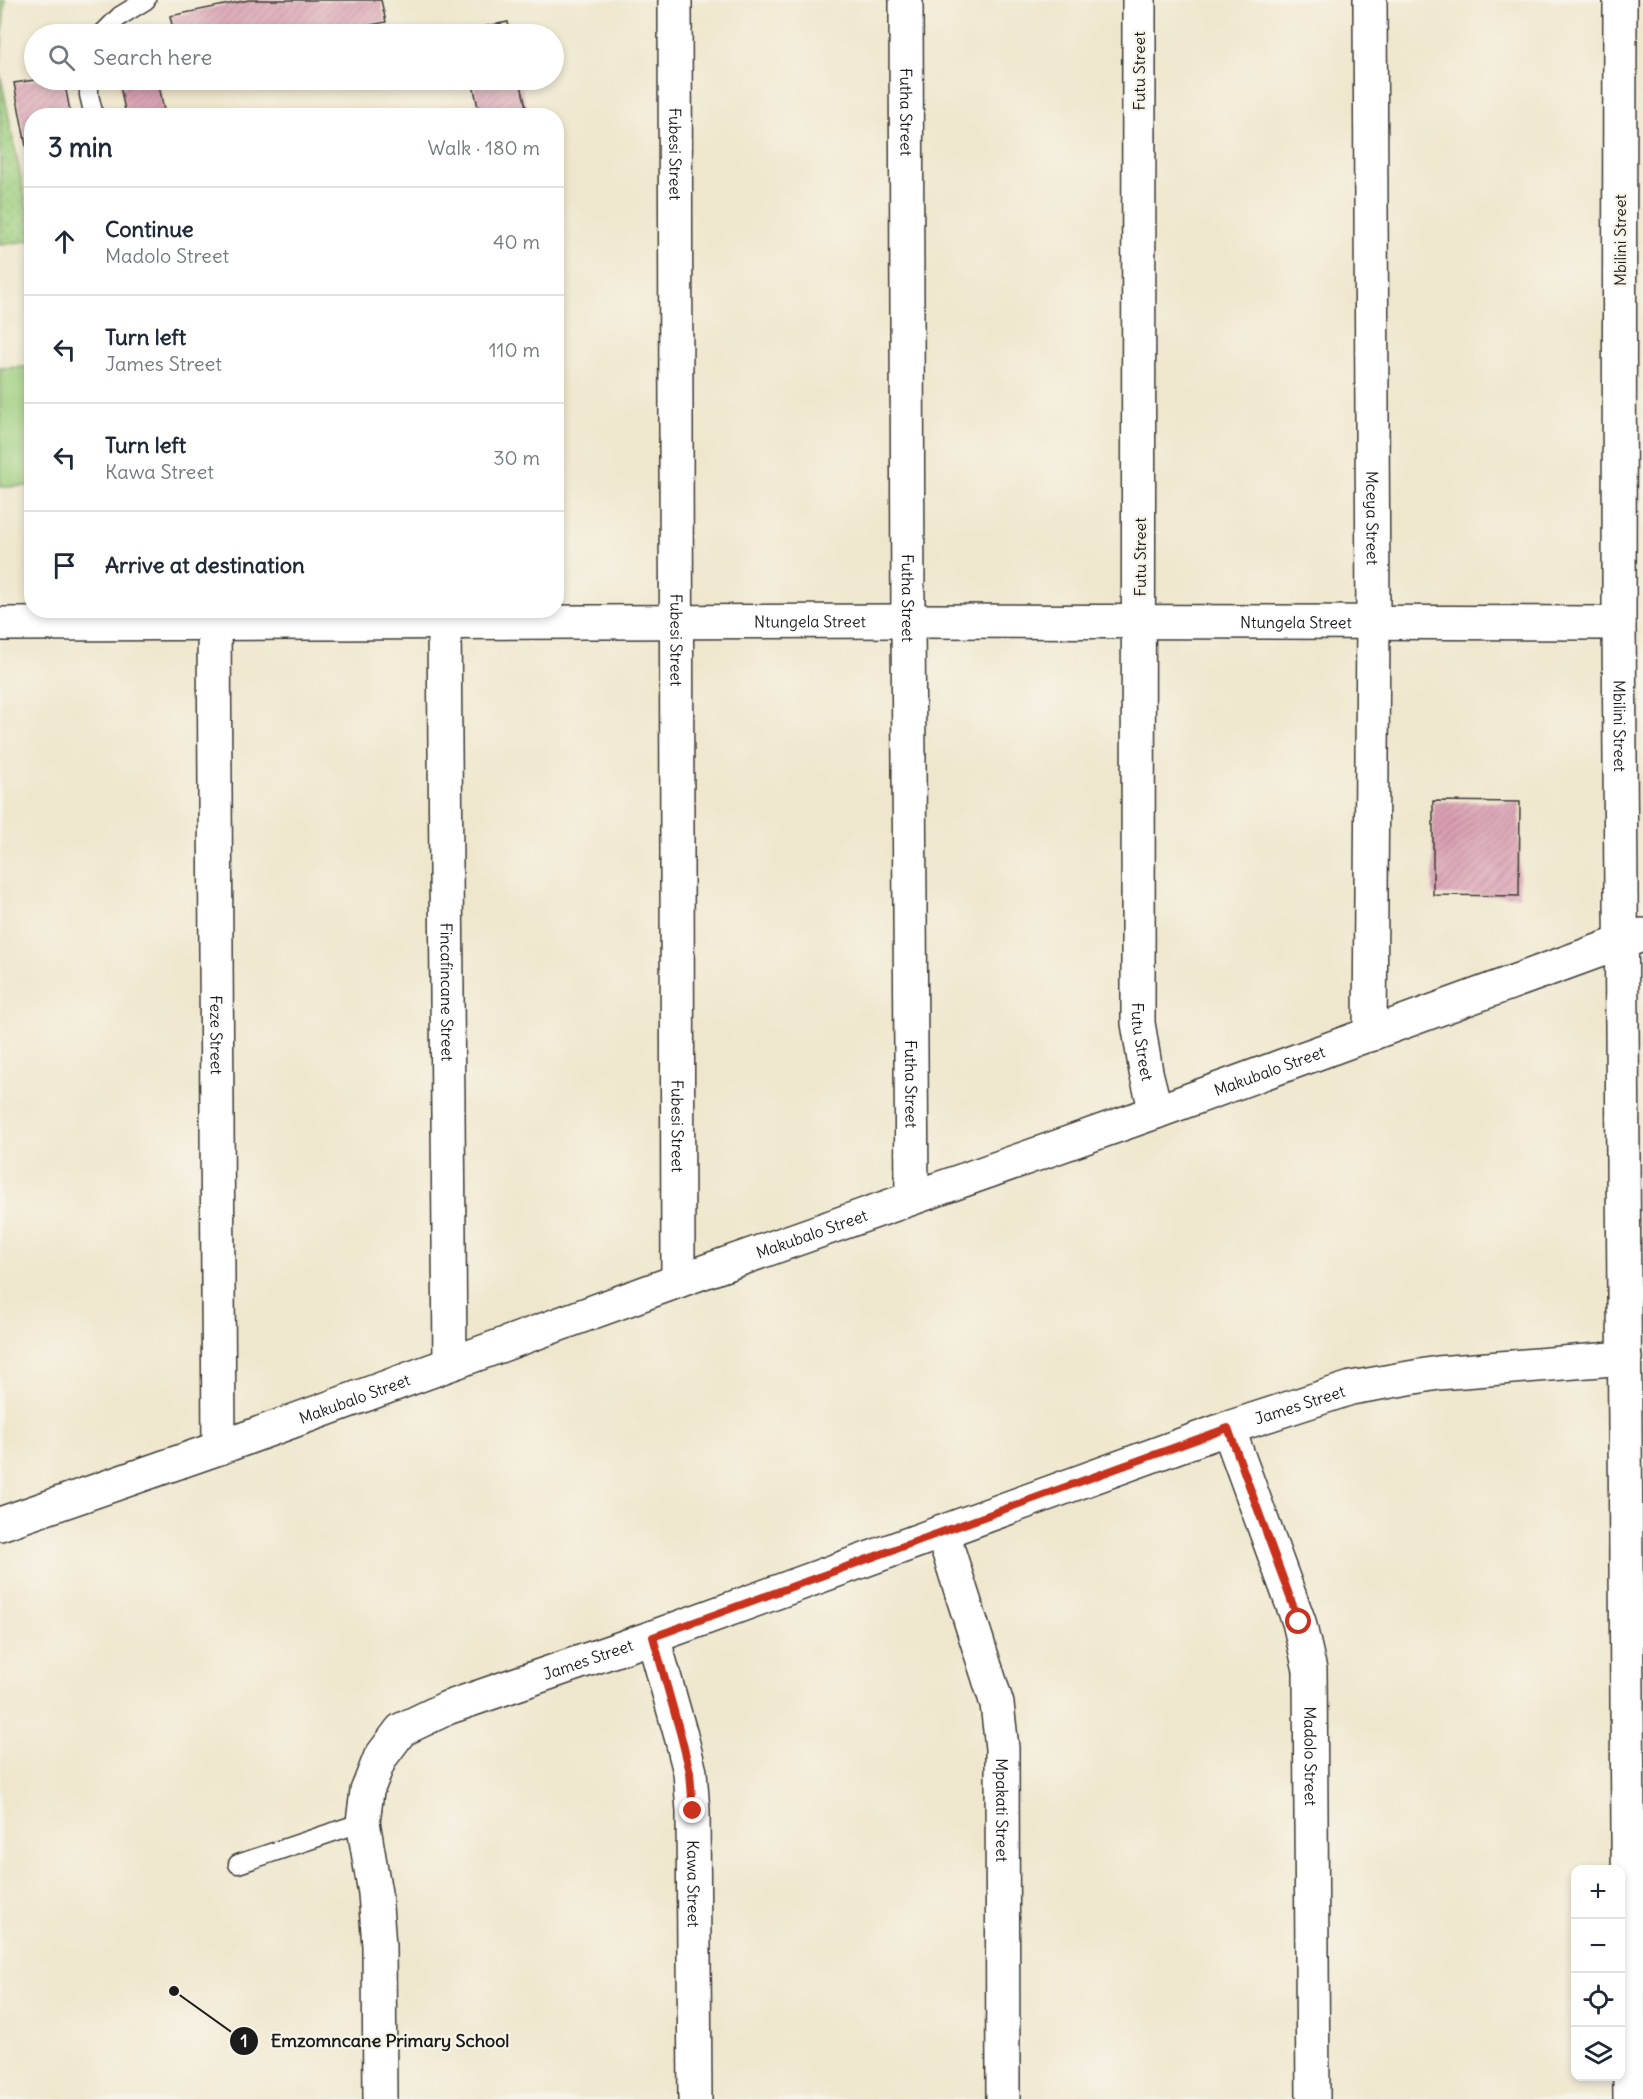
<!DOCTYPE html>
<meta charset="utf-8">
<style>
:root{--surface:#fff;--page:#f2f2f3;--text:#1f2937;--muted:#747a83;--line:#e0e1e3}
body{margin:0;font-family:Delius,sans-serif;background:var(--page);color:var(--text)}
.controls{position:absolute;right:18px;bottom:18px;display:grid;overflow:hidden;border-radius:12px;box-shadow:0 3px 9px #0003}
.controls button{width:54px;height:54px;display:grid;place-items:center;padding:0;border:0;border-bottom:2px solid var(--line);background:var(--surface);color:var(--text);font:30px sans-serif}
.stop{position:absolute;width:18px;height:18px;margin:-14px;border:4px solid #c8321e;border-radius:50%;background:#fff}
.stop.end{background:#c8321e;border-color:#fff;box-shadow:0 2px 6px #0008}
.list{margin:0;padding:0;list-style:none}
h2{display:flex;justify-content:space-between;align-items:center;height:78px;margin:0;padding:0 24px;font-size:26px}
h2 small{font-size:20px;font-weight:400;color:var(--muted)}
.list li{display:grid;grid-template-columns:39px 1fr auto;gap:18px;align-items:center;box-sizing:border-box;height:108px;padding:0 24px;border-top:2px solid var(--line)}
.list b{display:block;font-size:22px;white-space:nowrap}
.list p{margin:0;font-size:20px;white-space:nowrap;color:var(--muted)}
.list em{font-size:20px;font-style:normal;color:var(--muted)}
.icon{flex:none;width:33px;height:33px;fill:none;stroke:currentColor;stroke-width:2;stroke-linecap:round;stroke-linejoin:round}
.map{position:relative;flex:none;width:1643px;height:2099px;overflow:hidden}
.search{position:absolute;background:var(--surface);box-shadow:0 3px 9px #0003;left:24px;top:24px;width:540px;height:66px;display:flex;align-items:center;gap:15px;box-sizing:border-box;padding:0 21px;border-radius:33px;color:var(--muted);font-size:22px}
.panel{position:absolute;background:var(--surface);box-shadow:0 3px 9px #0003;left:24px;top:108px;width:540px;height:510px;border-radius:24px}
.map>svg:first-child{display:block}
</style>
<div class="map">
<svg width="1643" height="2099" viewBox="0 0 1643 2099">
<defs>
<pattern id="grass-dots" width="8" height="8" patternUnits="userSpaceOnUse" patternTransform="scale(1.5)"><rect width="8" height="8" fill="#9dce7e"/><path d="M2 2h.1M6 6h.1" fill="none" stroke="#87b06c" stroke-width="1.8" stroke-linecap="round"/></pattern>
<pattern id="building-hatch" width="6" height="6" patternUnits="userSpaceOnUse" patternTransform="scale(1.5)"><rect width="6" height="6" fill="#d99fb2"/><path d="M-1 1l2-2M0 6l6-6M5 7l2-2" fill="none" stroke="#ba8898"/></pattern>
</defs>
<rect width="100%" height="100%" fill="#f7f3e8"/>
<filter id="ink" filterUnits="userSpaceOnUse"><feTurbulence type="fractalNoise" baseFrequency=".0167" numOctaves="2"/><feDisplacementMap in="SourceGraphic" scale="12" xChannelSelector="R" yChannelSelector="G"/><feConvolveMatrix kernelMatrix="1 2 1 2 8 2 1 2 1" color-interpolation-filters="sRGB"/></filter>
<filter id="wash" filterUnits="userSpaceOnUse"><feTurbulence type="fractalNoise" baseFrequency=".008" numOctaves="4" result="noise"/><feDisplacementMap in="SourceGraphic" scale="24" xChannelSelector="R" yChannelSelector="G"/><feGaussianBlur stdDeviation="1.35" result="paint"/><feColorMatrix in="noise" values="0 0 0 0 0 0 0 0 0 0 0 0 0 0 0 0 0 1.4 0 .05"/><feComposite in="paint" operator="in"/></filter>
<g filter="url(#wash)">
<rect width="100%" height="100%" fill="#efe7cd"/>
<g fill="url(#grass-dots)" stroke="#5c754d" stroke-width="1.5">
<path d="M0,0H5L0,66Z"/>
<path d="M0,73L32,234L31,240L0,245Z"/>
</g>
<path fill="#9dce7e" stroke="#5c754d" stroke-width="1.5" d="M29,367L31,486L0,487V368Z"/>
<g id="blocks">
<g fill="url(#building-hatch)">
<path d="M249,0H381L386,22L328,34H174L170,16Z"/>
<path d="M508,22L510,34H463L462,31Z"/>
<path d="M35,80H64L71,116H32L30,167L14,83Z"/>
<path d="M151,80H158L165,116H126L120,85Z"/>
<path d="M472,80H520L528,116H480Z"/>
<path d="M456,109L457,116H432V114Z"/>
<path d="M1433,801L1520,802L1519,896L1433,895Z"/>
</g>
</g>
</g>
<g filter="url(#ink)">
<use href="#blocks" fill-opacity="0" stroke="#3c3a37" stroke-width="1.5"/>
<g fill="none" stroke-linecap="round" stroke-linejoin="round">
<defs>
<g id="lane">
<path d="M102,34L120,16L146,0"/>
<path d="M89,80V95L94,116"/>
<path d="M238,1864L363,1822"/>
</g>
<g id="street">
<path id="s1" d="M675,0L678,1281"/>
<path id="s2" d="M906,0L908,621L912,1198"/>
<path id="s3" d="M1139,0L1138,1023L1146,1072L1156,1112"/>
<path id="s4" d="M1370,0L1373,621L1370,1035"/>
<path id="s5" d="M1620,0L1619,623L1630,2099"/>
<path id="s6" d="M444,622L450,1363"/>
<path id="s7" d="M214,623L219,1448"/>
<path id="s8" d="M0,624L908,621L1619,623"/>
<path id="s9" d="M1228,1428L1299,1622L1310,1670L1313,2099"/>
<path id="s10" d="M0,1524L219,1448L678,1281L1156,1112L1642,935"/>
<path id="s11" d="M942,1531L997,1704L1002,1748L1003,2099"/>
<path id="s12" d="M653,1637L681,1736L690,1772L693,1811L695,2099"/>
<path id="s13" d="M380,2099L379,1946L375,1893L363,1822L367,1791L380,1758L401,1730L447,1708L653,1637L1228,1428L1351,1388L1438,1373L1625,1358"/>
</g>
</defs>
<use href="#lane" stroke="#3c3a37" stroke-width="21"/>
<use href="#street" stroke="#3c3a37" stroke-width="36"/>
<use href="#lane" stroke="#fff" stroke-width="18"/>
<use href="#street" stroke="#fff" stroke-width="33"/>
</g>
</g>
<g fill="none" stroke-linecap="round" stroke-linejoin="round" filter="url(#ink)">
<path stroke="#c8321e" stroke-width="8" d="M693,1811L690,1772L681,1736L653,1637L1228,1428L1299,1622"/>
</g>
<g text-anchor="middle" stroke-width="4.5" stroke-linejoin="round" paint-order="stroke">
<g font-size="16" fill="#1c1c1c" stroke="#f7f3e8">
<text transform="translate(1139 71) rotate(-90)" y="6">Futu Street</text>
<text dy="6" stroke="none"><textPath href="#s2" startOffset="112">Futha Street</textPath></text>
<text dy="6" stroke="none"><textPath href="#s1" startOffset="154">Fubesi Street</textPath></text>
<text transform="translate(1620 240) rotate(-90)" y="6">Mbilini Street</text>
<text dy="6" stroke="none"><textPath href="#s4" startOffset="518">Mceya Street</textPath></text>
<text transform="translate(1140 557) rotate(-90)" y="6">Futu Street</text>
<text dy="6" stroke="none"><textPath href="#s2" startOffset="598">Futha Street</textPath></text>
<text dy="6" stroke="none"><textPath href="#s8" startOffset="1296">Ntungela Street</textPath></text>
<text dy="6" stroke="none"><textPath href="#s8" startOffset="810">Ntungela Street</textPath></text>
<text dy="6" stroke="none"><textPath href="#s1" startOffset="640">Fubesi Street</textPath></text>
<text dy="6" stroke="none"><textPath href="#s5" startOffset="726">Mbilini Street</textPath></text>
<text dy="6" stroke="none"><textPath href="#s6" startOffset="370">Fincafincane Street</textPath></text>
<text dy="6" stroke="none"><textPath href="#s7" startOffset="412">Feze Street</textPath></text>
<text dy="6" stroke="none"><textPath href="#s3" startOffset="1042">Futu Street</textPath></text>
<text dy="6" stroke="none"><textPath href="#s10" startOffset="1348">Makubalo Street</textPath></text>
<text dy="6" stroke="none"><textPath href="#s2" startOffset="1084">Futha Street</textPath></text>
<text dy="6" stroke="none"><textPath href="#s1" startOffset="1126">Fubesi Street</textPath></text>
<text dy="6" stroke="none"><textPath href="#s10" startOffset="862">Makubalo Street</textPath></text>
<text dy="6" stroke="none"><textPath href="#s10" startOffset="376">Makubalo Street</textPath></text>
<text dy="6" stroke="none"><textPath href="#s13" startOffset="1336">James Street</textPath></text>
<text dy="6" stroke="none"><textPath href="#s13" startOffset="580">James Street</textPath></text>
<text dy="6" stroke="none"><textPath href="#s9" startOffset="342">Madolo Street</textPath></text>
<text dy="6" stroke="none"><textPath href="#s11" startOffset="288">Mpakati Street</textPath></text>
<text dy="6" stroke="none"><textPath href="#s12" startOffset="252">Kawa Street</textPath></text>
</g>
</g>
<path fill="none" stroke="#1c1c1c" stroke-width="2" d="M174 1991L244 2041"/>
<g fill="#1c1c1c" stroke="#f7f3e8" stroke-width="2">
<circle cx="174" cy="1991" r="6"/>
<circle cx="244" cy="2041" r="15"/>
</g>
<g font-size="18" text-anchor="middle" font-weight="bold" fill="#fff">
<text x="244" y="2047">1</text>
</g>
<g font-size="18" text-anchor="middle" font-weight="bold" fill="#1c1c1c" stroke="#f7f3e8" stroke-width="4.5" stroke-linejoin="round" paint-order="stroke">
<text x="390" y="2047">Emzomncane Primary School</text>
</g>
</svg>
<div class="controls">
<button>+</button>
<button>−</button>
<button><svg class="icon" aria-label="locate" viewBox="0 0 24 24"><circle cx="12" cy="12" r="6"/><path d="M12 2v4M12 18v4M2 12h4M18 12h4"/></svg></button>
<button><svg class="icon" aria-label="layers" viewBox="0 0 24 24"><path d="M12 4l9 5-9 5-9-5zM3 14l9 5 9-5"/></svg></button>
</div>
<div class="stop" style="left:1299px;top:1622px"></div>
<div class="stop end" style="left:693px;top:1811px"></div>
<div class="search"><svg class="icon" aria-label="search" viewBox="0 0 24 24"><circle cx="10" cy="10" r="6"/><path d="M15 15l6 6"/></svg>Search here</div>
<section class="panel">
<h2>3 min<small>Walk · 180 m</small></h2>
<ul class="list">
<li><svg class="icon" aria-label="ahead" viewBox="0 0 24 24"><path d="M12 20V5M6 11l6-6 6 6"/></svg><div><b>Continue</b><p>Madolo Street</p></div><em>40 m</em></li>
<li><svg class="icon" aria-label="left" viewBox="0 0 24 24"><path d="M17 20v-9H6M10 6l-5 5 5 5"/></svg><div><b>Turn left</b><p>James Street</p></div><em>110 m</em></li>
<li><svg class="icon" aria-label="left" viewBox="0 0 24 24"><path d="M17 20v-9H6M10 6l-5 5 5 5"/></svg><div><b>Turn left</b><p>Kawa Street</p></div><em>30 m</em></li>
<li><svg class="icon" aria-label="arrive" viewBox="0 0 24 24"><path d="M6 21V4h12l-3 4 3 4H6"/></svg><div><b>Arrive at destination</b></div></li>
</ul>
</section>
</div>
